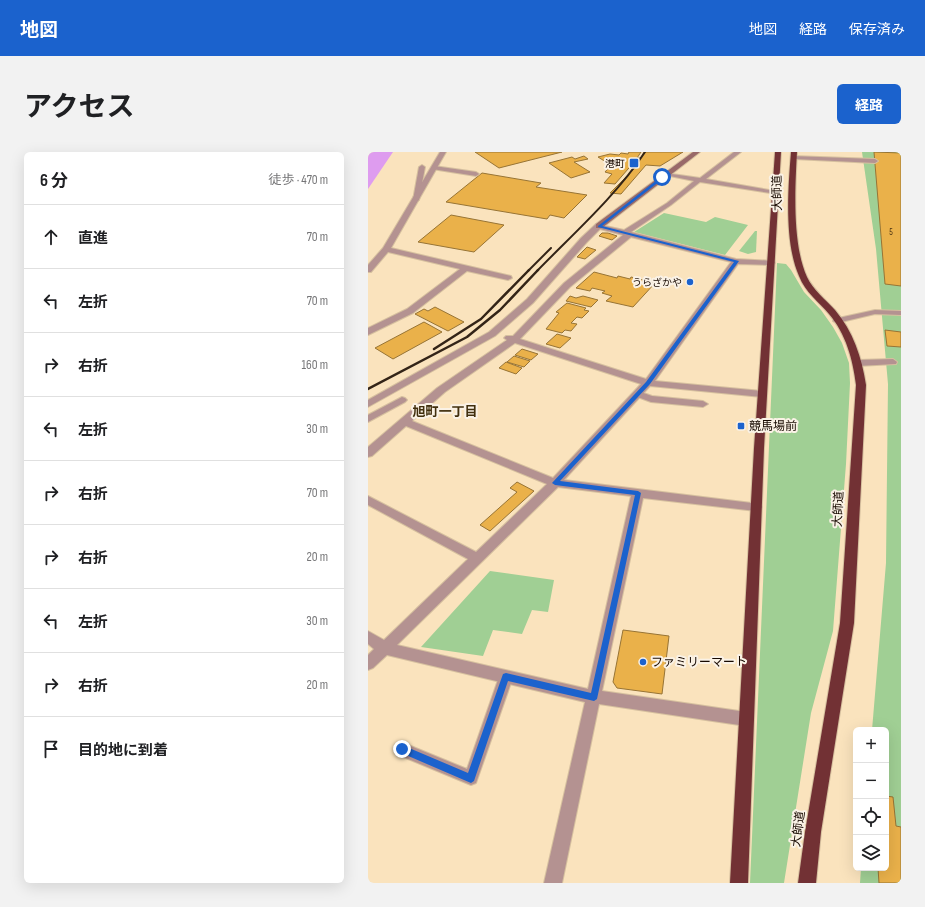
<!DOCTYPE html>
<html lang="ja">
<meta charset="utf-8">
<style>
:root{--surface:#fff;--page:#f2f2f2;--text:#202124;--muted:#757577;--line:#e0e0e0;--accent:#1b62cd}
body{margin:0;font-family:"Sofia Sans Condensed","Noto Sans JP",sans-serif;background:var(--page);color:var(--text)}
.controls{position:absolute;right:12px;bottom:12px;display:grid;overflow:hidden;border-radius:6px;box-shadow:0 4px 16px #0002}
.controls button{width:36px;height:36px;display:grid;place-items:center;padding:0;border:0;border-bottom:1px solid var(--line);background:var(--surface);color:var(--text);font:20px sans-serif}
.stop{position:absolute;width:12px;height:12px;margin:-9px;border:3px solid #1b62cd;border-radius:50%;background:#fff}
.stop.end{background:#1b62cd;border-color:#fff;box-shadow:0 1px 4px #0008}
.list{margin:0;padding:0;list-style:none}
h2{display:flex;justify-content:space-between;align-items:center;height:52px;margin:0;padding:0 16px;font-size:17px}
h2 small{font-size:13px;font-weight:400;color:var(--muted)}
.list li{display:grid;grid-template-columns:26px 1fr auto;gap:12px;align-items:center;box-sizing:border-box;height:64px;padding:0 16px;border-top:1px solid var(--line)}
.list b{display:block;font-size:15px;white-space:nowrap}
.list em{font-size:13px;font-style:normal;color:var(--muted)}
.icon{flex:none;width:22px;height:22px;fill:none;stroke:currentColor;stroke-width:2;stroke-linecap:round;stroke-linejoin:round}
.map{position:relative;flex:none;width:533px;height:731px;overflow:hidden;border-radius:6px}
header{display:flex;align-items:center;gap:24px;box-sizing:border-box;height:56px;padding:0 20px;background:var(--accent);color:#fff}
header strong{font-size:19px}
nav{display:flex;gap:22px;margin-inline-start:auto;font-size:14px}
.intro{display:flex;align-items:center;justify-content:space-between;box-sizing:border-box;height:96px;padding:0 24px}
h1{margin:0;font-size:28px}
.button{padding:10px 18px;border-radius:6px;background:var(--accent);color:#fff;font-size:14px;font-weight:700}
main{display:flex;gap:24px;padding:0 24px}
aside{flex:1;background:var(--surface);border-radius:6px;box-shadow:0 4px 16px #0002}
.map>svg:first-child{display:block}
</style>
<header>
<strong>地図</strong>
<nav><a>地図</a><a>経路</a><a>保存済み</a></nav>
</header>
<div class="intro"><h1>アクセス</h1><a class="button">経路</a></div>
<main>
<aside>
<h2>6 分<small>徒歩 · 470 m</small></h2>
<ul class="list">
<li><svg class="icon" aria-label="ahead" viewBox="0 0 24 24"><path d="M12 20V5M6 11l6-6 6 6"/></svg><div><b>直進</b></div><em>70 m</em></li>
<li><svg class="icon" aria-label="left" viewBox="0 0 24 24"><path d="M17 20v-9H6M10 6l-5 5 5 5"/></svg><div><b>左折</b></div><em>70 m</em></li>
<li><svg class="icon" aria-label="right" viewBox="0 0 24 24"><path d="M7 20v-9h11M14 6l5 5-5 5"/></svg><div><b>右折</b></div><em>160 m</em></li>
<li><svg class="icon" aria-label="left" viewBox="0 0 24 24"><path d="M17 20v-9H6M10 6l-5 5 5 5"/></svg><div><b>左折</b></div><em>30 m</em></li>
<li><svg class="icon" aria-label="right" viewBox="0 0 24 24"><path d="M7 20v-9h11M14 6l5 5-5 5"/></svg><div><b>右折</b></div><em>70 m</em></li>
<li><svg class="icon" aria-label="right" viewBox="0 0 24 24"><path d="M7 20v-9h11M14 6l5 5-5 5"/></svg><div><b>右折</b></div><em>20 m</em></li>
<li><svg class="icon" aria-label="left" viewBox="0 0 24 24"><path d="M17 20v-9H6M10 6l-5 5 5 5"/></svg><div><b>左折</b></div><em>30 m</em></li>
<li><svg class="icon" aria-label="right" viewBox="0 0 24 24"><path d="M7 20v-9h11M14 6l5 5-5 5"/></svg><div><b>右折</b></div><em>20 m</em></li>
<li><svg class="icon" aria-label="arrive" viewBox="0 0 24 24"><path d="M6 21V4h12l-3 4 3 4H6"/></svg><div><b>目的地に到着</b></div></li>
</ul>
</aside>
<div class="map">
<svg width="533" height="731" viewBox="0 0 533 731">
<rect width="100%" height="100%" fill="#fae3bd"/>
<g fill="#a0cf94">
<path d="M494,0H533V731H492L493,716H518V578H504L518,411L520,232L508,97Z"/>
<path d="M296,61L338,70L347,65L380,73L357,103L266,80Z"/>
<path d="M387,79H389L388,100L380,102L371,99Z"/>
<path d="M409,111L418,112L423,118L436,140L453,158L465,175L474,191L481,211L482,231L478,312L465,479L443,561L416,731H382Z"/>
<path d="M122,419L186,428L180,460L164,458L154,482L125,478L115,504L53,495Z"/>
</g>
<path fill="#de9cef" d="M0,0H25L0,37Z"/>
<g fill="#eab14a" stroke="#977435">
<path d="M107,0H194L131,16Z"/>
<path d="M261,0H273L269,6H273L276,0H315L292,14L278,13L253,42L242,41L265,18L270,9H267L247,32L236,31L244,22L237,20L245,11L238,10L230,5L242,2L251,3L253,1L260,2Z"/>
<path d="M506,0L533,1V134L517,132Z"/>
<path d="M216,4L220,7L206,10L222,20L203,26L181,11L204,5L207,7Z"/>
<path d="M114,21L173,31L168,35L219,43L196,66L182,63L179,67L78,50Z"/>
<path d="M83,63L136,73L106,100L50,90Z"/>
<path d="M234,81H240L249,84L244,88L231,84Z"/>
<path d="M219,95L228,98L217,107L209,105Z"/>
<path d="M226,120L249,126L250,124L262,127L263,125L287,131L265,155L238,149L244,144L234,141L237,139L224,136L222,139L208,136Z"/>
<path d="M202,144L208,146L215,144L230,148L223,155L198,149Z"/>
<path d="M199,151L218,156L216,158L221,159L214,166L209,165L203,171L209,172L203,179L197,178L194,181L178,177L191,161L188,160Z"/>
<path d="M67,155L96,170L80,179L47,162L56,157L60,159Z"/>
<path d="M56,170L74,180L25,207L7,196Z"/>
<path d="M517,178L533,180V195L519,194Z"/>
<path d="M189,182L203,186L192,196L178,192Z"/>
<path d="M154,197L170,202L163,208L147,203Z"/>
<path d="M146,204L162,209L156,215L139,210Z"/>
<path d="M138,210L154,216L148,222L131,216Z"/>
<path d="M149,330L166,339L122,379L112,373L149,340L142,336Z"/>
<path d="M255,478L301,484L294,542L249,536L245,530Z"/>
<path d="M518,644L525,645L528,674L533,675V731H511L510,716H518Z"/>
</g>
<g fill="none" stroke-linecap="round" stroke-linejoin="round">
<defs>
<g id="lane">
<path d="M424,4L507,7L510,9L507,11L426,7L423,5Z"/>
<path d="M54,13L57,15L51,48L48,50L45,48L51,15Z"/>
<path d="M66,14L108,20L111,22L108,24L64,17L63,16Z"/>
<path d="M507,158L533,159V163L507,162L469,171L465,169L466,167Z"/>
<path d="M525,207L529,210L528,212L489,214L485,211L489,208Z"/>
<path d="M270,239L284,244L335,249L340,252L335,255L283,250L267,244L265,242Z"/>
<path d="M34,245L37,246L39,248L37,250L0,270V263Z"/>
<path d="M138,519L143,521L145,525L108,631L103,633L28,602L26,597L28,592L33,590L99,617L131,525L133,521Z"/>
</g>
<g id="street">
<path d="M72,0H78L23,96L143,124L144,126L140,128L99,119L45,161L0,183V176L39,157L92,117L20,100L3,120H0V113L15,96Z"/>
<path d="M366,0H373L338,27L407,39L410,41L409,42L332,30L303,53L263,80L368,107L406,109L407,111L403,113L370,112L287,229L394,239L399,242L394,245L282,234L196,328L392,352L394,355L392,358L388,359L275,346L234,539L378,560L383,562L386,567L383,572L378,574L231,552L194,731H176L217,550L19,503L5,516L0,518V503L6,497L0,492V479L16,488L100,407L0,353V344L108,400L179,332L38,274L4,304L0,305V295L69,236L139,188L136,186L138,184H145L196,131L255,83L232,77L219,90L165,151L127,184L0,255V248L121,180L159,147L213,86L228,72L256,78L299,51L326,29L297,23V21L332,26ZM263,85L363,110L278,227L152,187L202,135ZM147,191L273,232L185,326L44,269L77,240ZM190,335L263,344L220,537L29,493Z"/>
</g>
<path id="secondary" d="M325,0H332L234,76H228V72Z"/>
<g id="highway">
<path d="M407,0H413L396,296L380,731H362L386,296Z"/>
<path d="M423,0H429C427,36 424,92 439,125C445,138 457,147 467,158C485,179 494,206 498,233L486,471L453,680L448,731H430L437,680L472,471L488,233C485,208 478,182 461,162C451,150 437,140 431,124C416,90 420,37 423,0Z"/>
</g>
</defs>
<use href="#lane" stroke="#d6c09f" stroke-width="2"/>
<use href="#street" stroke="#d6c09f" stroke-width="2"/>
<use href="#secondary" stroke="#d6c09f" stroke-width="2"/>
<use href="#highway" stroke="#d6c09f" stroke-width="2"/>
<use href="#lane" fill="#b49291" fill-rule="evenodd"/>
<use href="#street" fill="#b49291" fill-rule="evenodd"/>
<use href="#secondary" fill="#996969" fill-rule="evenodd"/>
<use href="#highway" fill="#723134" fill-rule="evenodd"/>
<g stroke="#332417" stroke-width="2">
<path d="M160,119L183,96"/>
<path d="M169,119C206,81 248,44 277,0"/>
</g>
<g stroke="#332417" stroke-width="2.5">
<path d="M66,197L113,167L161,118"/>
<path d="M0,237L99,185L132,158L170,118"/>
</g>
</g>
<path fill="#1b62cd" d="M294,24L296,26L234,74L371,109L282,232L192,329L270,339L273,341L229,547L226,549L140,529L107,626L106,629L103,631L31,600L29,597L31,595L34,593L100,621L135,522L138,521L223,541L267,343L187,333L184,331L278,230L366,110L230,75V74Z"/>
<g fill="#1b62cd" stroke="#faf2e6" stroke-width="1.5">
<rect x="261" y="6" width="10" height="10" rx="2"/>
<circle cx="322" cy="130" r="4"/>
<rect x="369" y="270" width="8" height="8" rx="2"/>
<circle cx="275" cy="510" r="4"/>
</g>
<g text-anchor="middle" stroke-width="4" stroke-linejoin="round" paint-order="stroke">
<g font-size="9" fill="#4c3312">
<text x="523" y="83">5</text>
</g>
<g font-size="10" fill="#170900" stroke="#faf2e6" text-anchor="end">
<text x="257" y="15">港町</text>
<text x="314" y="134">うらざかや</text>
</g>
<g font-size="12" fill="#170900" stroke="#faf2e6">
<text transform="translate(409 41) rotate(-91)" y="4">大師道</text>
<text transform="translate(470 357) rotate(-87)" y="4">大師道</text>
<text transform="translate(430 677) rotate(-82)" y="4">大師道</text>
</g>
<g font-size="12" fill="#170900" stroke="#faf2e6" text-anchor="start">
<text x="381" y="278">競馬場前</text>
<text x="283" y="514">ファミリーマート</text>
</g>
<g font-size="13" font-weight="bold" fill="#412f0d" stroke="#faf2e6">
<text x="77" y="264">旭町一丁目</text>
</g>
</g>
</svg>
<div class="controls">
<button>+</button>
<button>−</button>
<button><svg class="icon" aria-label="locate" viewBox="0 0 24 24"><circle cx="12" cy="12" r="6"/><path d="M12 2v4M12 18v4M2 12h4M18 12h4"/></svg></button>
<button><svg class="icon" aria-label="layers" viewBox="0 0 24 24"><path d="M12 4l9 5-9 5-9-5zM3 14l9 5 9-5"/></svg></button>
</div>
<div class="stop" style="left:294px;top:25px"></div>
<div class="stop end" style="left:34px;top:597px"></div>
</div>
</main>
